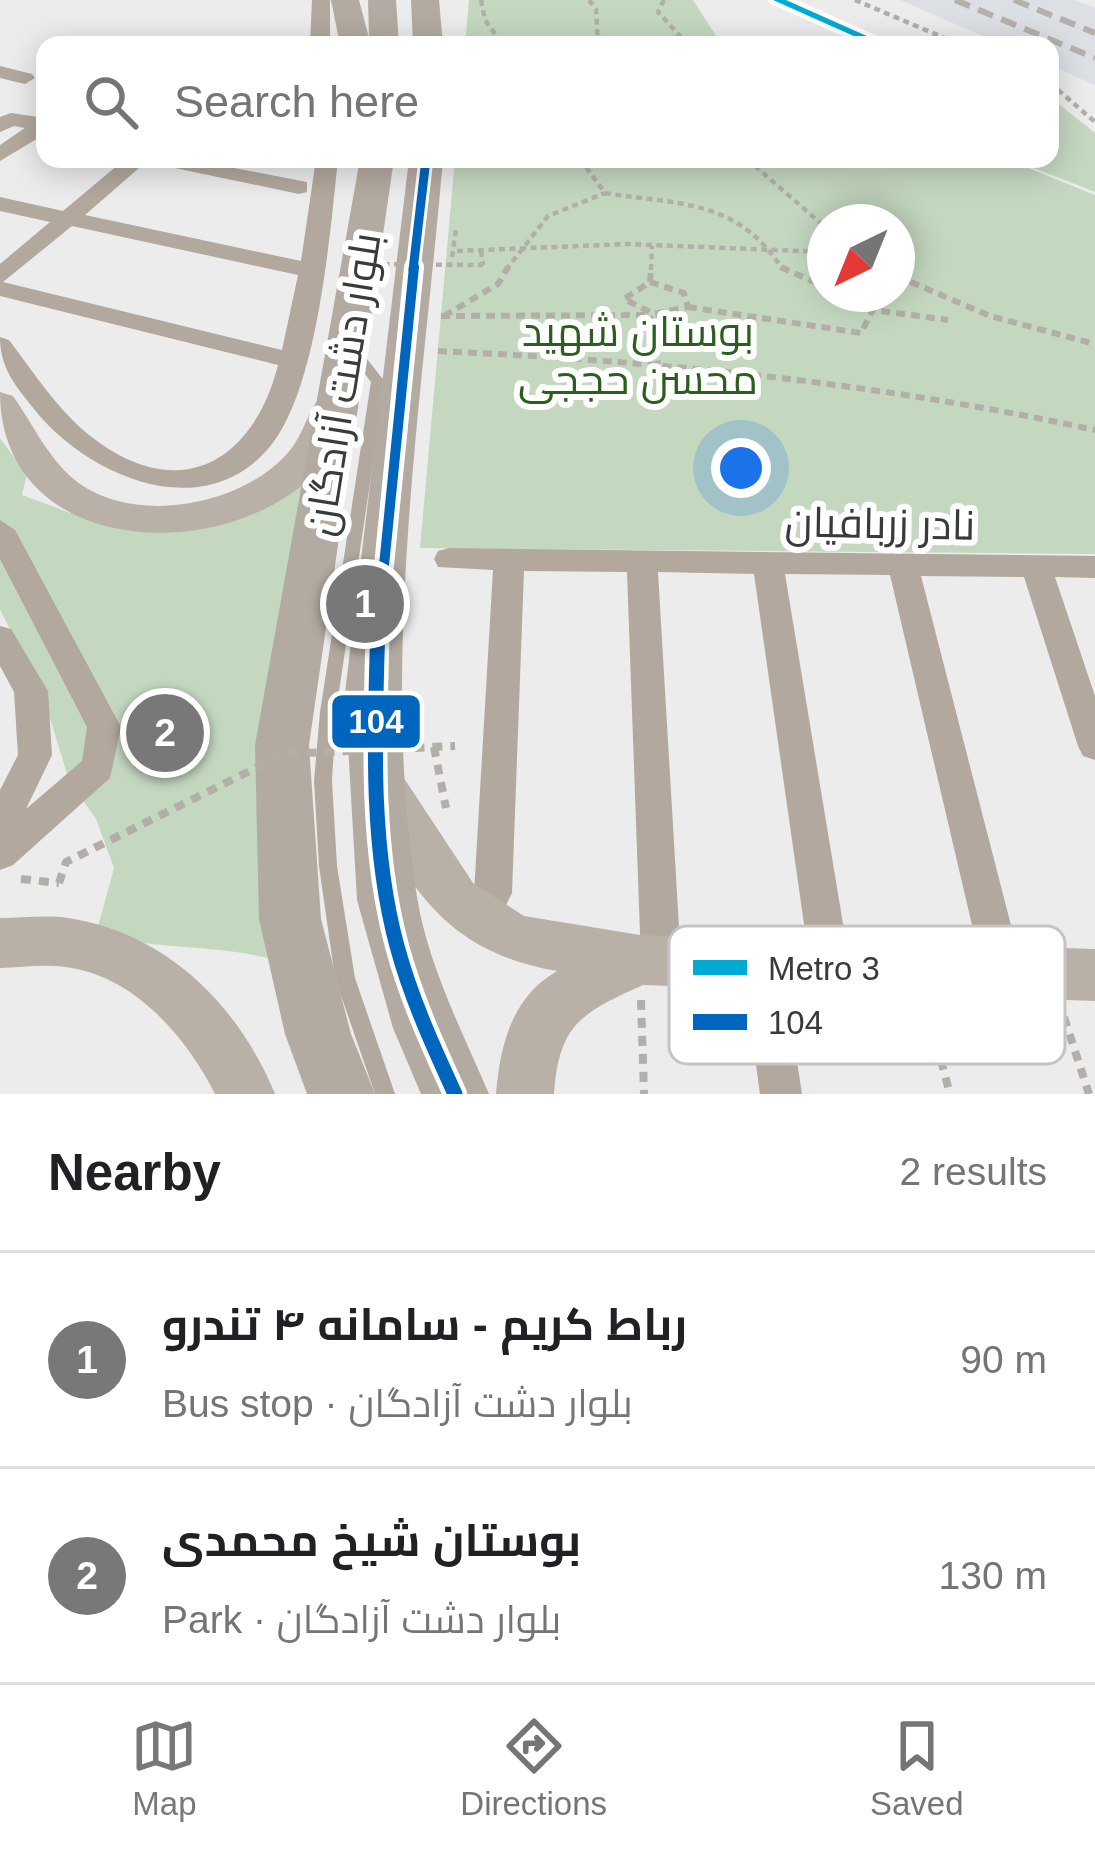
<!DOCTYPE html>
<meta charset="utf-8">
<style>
:root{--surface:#fff;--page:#f2f2f2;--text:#202124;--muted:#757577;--line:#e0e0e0;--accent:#787879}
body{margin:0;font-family:Helvetica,Cairo,sans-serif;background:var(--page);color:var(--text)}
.compass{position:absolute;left:807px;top:204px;width:108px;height:108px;border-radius:50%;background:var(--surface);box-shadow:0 6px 30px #0003;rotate:223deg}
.you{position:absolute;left:741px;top:468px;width:42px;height:42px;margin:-30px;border:9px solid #fff;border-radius:50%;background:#1a73e8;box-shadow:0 0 0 18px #1a73e833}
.badge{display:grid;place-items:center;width:78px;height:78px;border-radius:50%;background:var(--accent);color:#fff;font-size:39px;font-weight:700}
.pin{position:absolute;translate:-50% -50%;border:6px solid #fff;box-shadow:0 3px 12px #0006}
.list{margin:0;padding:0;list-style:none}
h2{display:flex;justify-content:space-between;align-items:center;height:156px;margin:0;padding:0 48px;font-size:51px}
h2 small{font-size:39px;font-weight:400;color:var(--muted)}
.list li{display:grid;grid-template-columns:78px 1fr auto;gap:36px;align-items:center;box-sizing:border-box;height:216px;padding:0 48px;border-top:3px solid var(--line)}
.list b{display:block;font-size:45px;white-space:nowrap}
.list p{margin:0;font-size:39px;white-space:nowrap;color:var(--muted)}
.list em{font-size:39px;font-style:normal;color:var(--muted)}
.icon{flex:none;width:66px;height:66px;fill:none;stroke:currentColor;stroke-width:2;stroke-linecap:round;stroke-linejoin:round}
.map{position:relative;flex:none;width:1095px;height:1094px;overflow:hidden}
.search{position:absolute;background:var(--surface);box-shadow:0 6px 30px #0003;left:36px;right:36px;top:36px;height:132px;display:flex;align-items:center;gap:30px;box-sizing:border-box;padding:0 42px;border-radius:24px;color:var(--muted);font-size:45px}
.sheet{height:588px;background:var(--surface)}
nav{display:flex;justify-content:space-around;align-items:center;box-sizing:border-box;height:168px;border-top:3px solid var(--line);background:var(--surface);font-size:33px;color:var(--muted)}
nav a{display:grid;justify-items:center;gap:6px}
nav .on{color:var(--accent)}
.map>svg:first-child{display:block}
</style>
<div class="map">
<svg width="1095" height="1094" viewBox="0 0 1095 1094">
<rect width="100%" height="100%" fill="#ececed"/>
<path fill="#dcdfe4" d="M900,0H1075L1095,8V85L1050,65V45H1003Z"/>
<g fill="#c4d8c0" fill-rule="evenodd">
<path d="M469,0H693L722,45H465Z"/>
<path d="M1050,97L1095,133V192L1011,159H1050Z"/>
<path d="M455,159H1006L1095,195V554L420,548ZM825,222H897V294H825Z"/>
<path d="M0,438L27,475L22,495L103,525L175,527L310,479L282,962C220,943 158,951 96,934L114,868L96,819L69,780L40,686L0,610Z"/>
</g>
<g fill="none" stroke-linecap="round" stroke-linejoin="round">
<g stroke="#b4aea8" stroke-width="4.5" stroke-dasharray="6 4.5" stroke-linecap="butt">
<path d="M481,0L485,20L503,45"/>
<path d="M589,0L596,9L598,45"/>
<path d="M664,0L658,12L688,45"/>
<path d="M855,0L961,45"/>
<path d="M1050,83L1095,122"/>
<path d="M580,159L605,193C681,205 738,199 783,270"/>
<path d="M747,159L825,227"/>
<path d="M457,251L628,244L825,252"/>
<path d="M481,251L483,265"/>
<path d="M452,257L456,229"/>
<path d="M506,270L548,216L605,193"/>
<path d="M651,270L652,246"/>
</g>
<g stroke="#b4aea8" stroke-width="6" stroke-dasharray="9 6" stroke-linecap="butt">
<path d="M781,267L825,287"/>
<path d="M897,276L990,316L1095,344"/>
<path d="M650,282L684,293L688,307L654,314L624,299Z"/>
<path d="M650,282L651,267"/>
<path d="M840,294L873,310L948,320"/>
<path d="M688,307L861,333L881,294"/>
<path d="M441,316L650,315L658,364"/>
<path d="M444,316L498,284L508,267"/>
<path d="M438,351C658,361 879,383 1095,430"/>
</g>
<g stroke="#b4aea8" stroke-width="8" stroke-dasharray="10 8" stroke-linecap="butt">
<path d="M434,747L446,808"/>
<path d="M21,879L59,883"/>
<path d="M641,1000L644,1094"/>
<path d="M927,1008L950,1094"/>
<path d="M1064,1017L1089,1094"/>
</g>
<path fill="#b2a89d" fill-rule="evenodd" d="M352,345L357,346L385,382L336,712L332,781L337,866L355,978L395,1094H375L335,978L319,866L314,781L320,712L371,382L346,349Z"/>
<g fill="#b2a89d" fill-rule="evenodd">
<path d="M312,0H330V45H310Z"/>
<path d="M0,66L32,74L35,78L25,84L0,78Z"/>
<path d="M11,113L45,118V134L0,161V145L25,128L14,126L0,132V117Z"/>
<path d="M125,159H188L307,182V192L299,194L146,162L85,215L301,261L316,159H338C330,234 318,385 272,444C206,528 88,477 34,409C15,385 0,368 0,337L9,340C34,373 59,412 93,438C179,504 253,463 278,365L0,296V264L50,222L0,211V197L63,211ZM72,226L298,275L282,350L3,282Z"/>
<path d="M0,520L15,530L121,727L110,778L13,865L0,870V790L18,755L14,692L0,666V626L11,629L48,691L52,755L26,809L82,761L87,727L0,559Z"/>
<path d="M449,548L1095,556V578L1055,577L1095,696V760L1083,756L1078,746L1024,577L921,576L1023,972L1017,985L1003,990L989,985L983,972L890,575L785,574L850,966L844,979L830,984L816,979L810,966L754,574L658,572L681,961L675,974L661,979L647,974L641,961L627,572L524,571L512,893L506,905L493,910L480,905L474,893L493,570L438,567L434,559L438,551Z"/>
<path d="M762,946L776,951L782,964L802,1094H760L742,964L748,951Z"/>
</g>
<g fill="#b9b0a7" fill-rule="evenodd">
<path d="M0,392L13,396C33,424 50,463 80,484C137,524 238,506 285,456C301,440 305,419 317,401L330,397L349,409C339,438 325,468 300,487C199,566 0,548 0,392Z"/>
<path d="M379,760L396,766L473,883L524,916L640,935L1095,949V1001L643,985C581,1013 559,1024 554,1094H496C500,1045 512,997 557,971C440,951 405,880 354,780L362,766Z"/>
<path d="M0,918C24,918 50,914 74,919C170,936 239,1007 275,1094H215C188,1040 139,982 77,969C52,963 25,967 0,968Z"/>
</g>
<g fill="#b3aba1" fill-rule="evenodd">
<path d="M331,0H359L369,38L368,0H396L399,45H340Z"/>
<path d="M411,0H439L443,45H413Z"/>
<path d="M360,159H394L309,745L321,919L351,1034L375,1094H307L285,1034L259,919L255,745Z"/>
<path d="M409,159H443C423,396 379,662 417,897C428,965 462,1031 489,1094H421L393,1028L357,900L345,693Z"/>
</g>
<g stroke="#b5b0ab" stroke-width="6" stroke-dasharray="16 9" stroke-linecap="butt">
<path d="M955,0L1095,58"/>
<path d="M1014,0L1095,33"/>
</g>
<path stroke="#b4aea8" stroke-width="4.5" stroke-dasharray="6 4.5" stroke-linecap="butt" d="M352,264L483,265"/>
<path stroke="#b4aea8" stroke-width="8" stroke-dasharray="10 8" stroke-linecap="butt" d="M59,883L66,862L284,754L455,746"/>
<defs>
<path id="bus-1-far2" d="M413,270L426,159"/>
<path id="bus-1-far1" d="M378,625L414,267"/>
<path id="bus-1" d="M378,622C375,728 369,843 397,946C411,998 433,1046 455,1094"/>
</defs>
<use href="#bus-1-far2" stroke="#fff" stroke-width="15"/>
<use href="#bus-1-far1" stroke="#fff" stroke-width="20"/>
<use href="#bus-1" stroke="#fff" stroke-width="24"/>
<use href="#bus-1-far2" stroke="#0065bd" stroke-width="9"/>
<use href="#bus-1-far1" stroke="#0065bd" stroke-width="10"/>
<use href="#bus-1" stroke="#0065bd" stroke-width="15"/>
<defs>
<path id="metro-1" d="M773,0H786L887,45H874Z"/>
</defs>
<use href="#metro-1" stroke="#fff" stroke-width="9"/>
<use href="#metro-1" fill="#00aad4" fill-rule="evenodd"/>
</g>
<g text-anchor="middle" stroke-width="12" stroke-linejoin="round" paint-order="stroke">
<g font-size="42" fill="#2c5f1f" stroke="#fff">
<text x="638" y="346">بوستان شهید<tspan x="638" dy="48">محسن حججی</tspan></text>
</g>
<g font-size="42" fill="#393a3a" stroke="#fff">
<text transform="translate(342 384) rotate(-81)" y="15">بلوار دشت آزادگان</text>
<text transform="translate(880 523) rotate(1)" y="15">نادر زربافیان</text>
</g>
</g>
<rect x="669" y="926" width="396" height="138" rx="18" fill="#fff" stroke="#c4c4c4" stroke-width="3"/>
<rect x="693" y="960" width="54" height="15" fill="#00aad4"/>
<rect x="693" y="1014" width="54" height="16" fill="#0065bd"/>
<g font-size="33" fill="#393a3a">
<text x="768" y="980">Metro 3</text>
<text x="768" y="1034">104</text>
</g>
<rect stroke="#fff" stroke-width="4.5" x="330" y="693" width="92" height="57" rx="12" fill="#0065bd"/>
<g font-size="33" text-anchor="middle" font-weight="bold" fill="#fff">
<text x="376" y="733">104</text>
</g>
</svg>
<svg class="compass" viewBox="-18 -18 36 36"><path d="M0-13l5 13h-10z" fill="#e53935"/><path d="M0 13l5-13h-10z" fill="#757577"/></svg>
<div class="you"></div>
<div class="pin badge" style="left:365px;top:604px">1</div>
<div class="pin badge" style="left:165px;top:733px">2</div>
<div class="search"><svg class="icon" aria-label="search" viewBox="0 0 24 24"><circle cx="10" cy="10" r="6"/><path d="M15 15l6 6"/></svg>Search here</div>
</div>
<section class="sheet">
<h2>Nearby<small>2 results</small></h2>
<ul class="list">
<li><span class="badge">1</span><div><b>رباط کریم - سامانه ۴ تندرو</b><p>Bus stop · بلوار دشت آزادگان</p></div><em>90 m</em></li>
<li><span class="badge">2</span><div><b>بوستان شیخ محمدی</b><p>Park · بلوار دشت آزادگان</p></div><em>130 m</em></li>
</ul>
</section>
<nav>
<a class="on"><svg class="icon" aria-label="map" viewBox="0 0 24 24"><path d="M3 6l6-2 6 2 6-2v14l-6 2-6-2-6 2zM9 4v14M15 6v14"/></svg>Map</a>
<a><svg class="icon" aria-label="directions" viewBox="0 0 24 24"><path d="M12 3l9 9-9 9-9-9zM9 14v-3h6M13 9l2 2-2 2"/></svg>Directions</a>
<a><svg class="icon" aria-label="saved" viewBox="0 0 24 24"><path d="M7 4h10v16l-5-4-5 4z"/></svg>Saved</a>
</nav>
